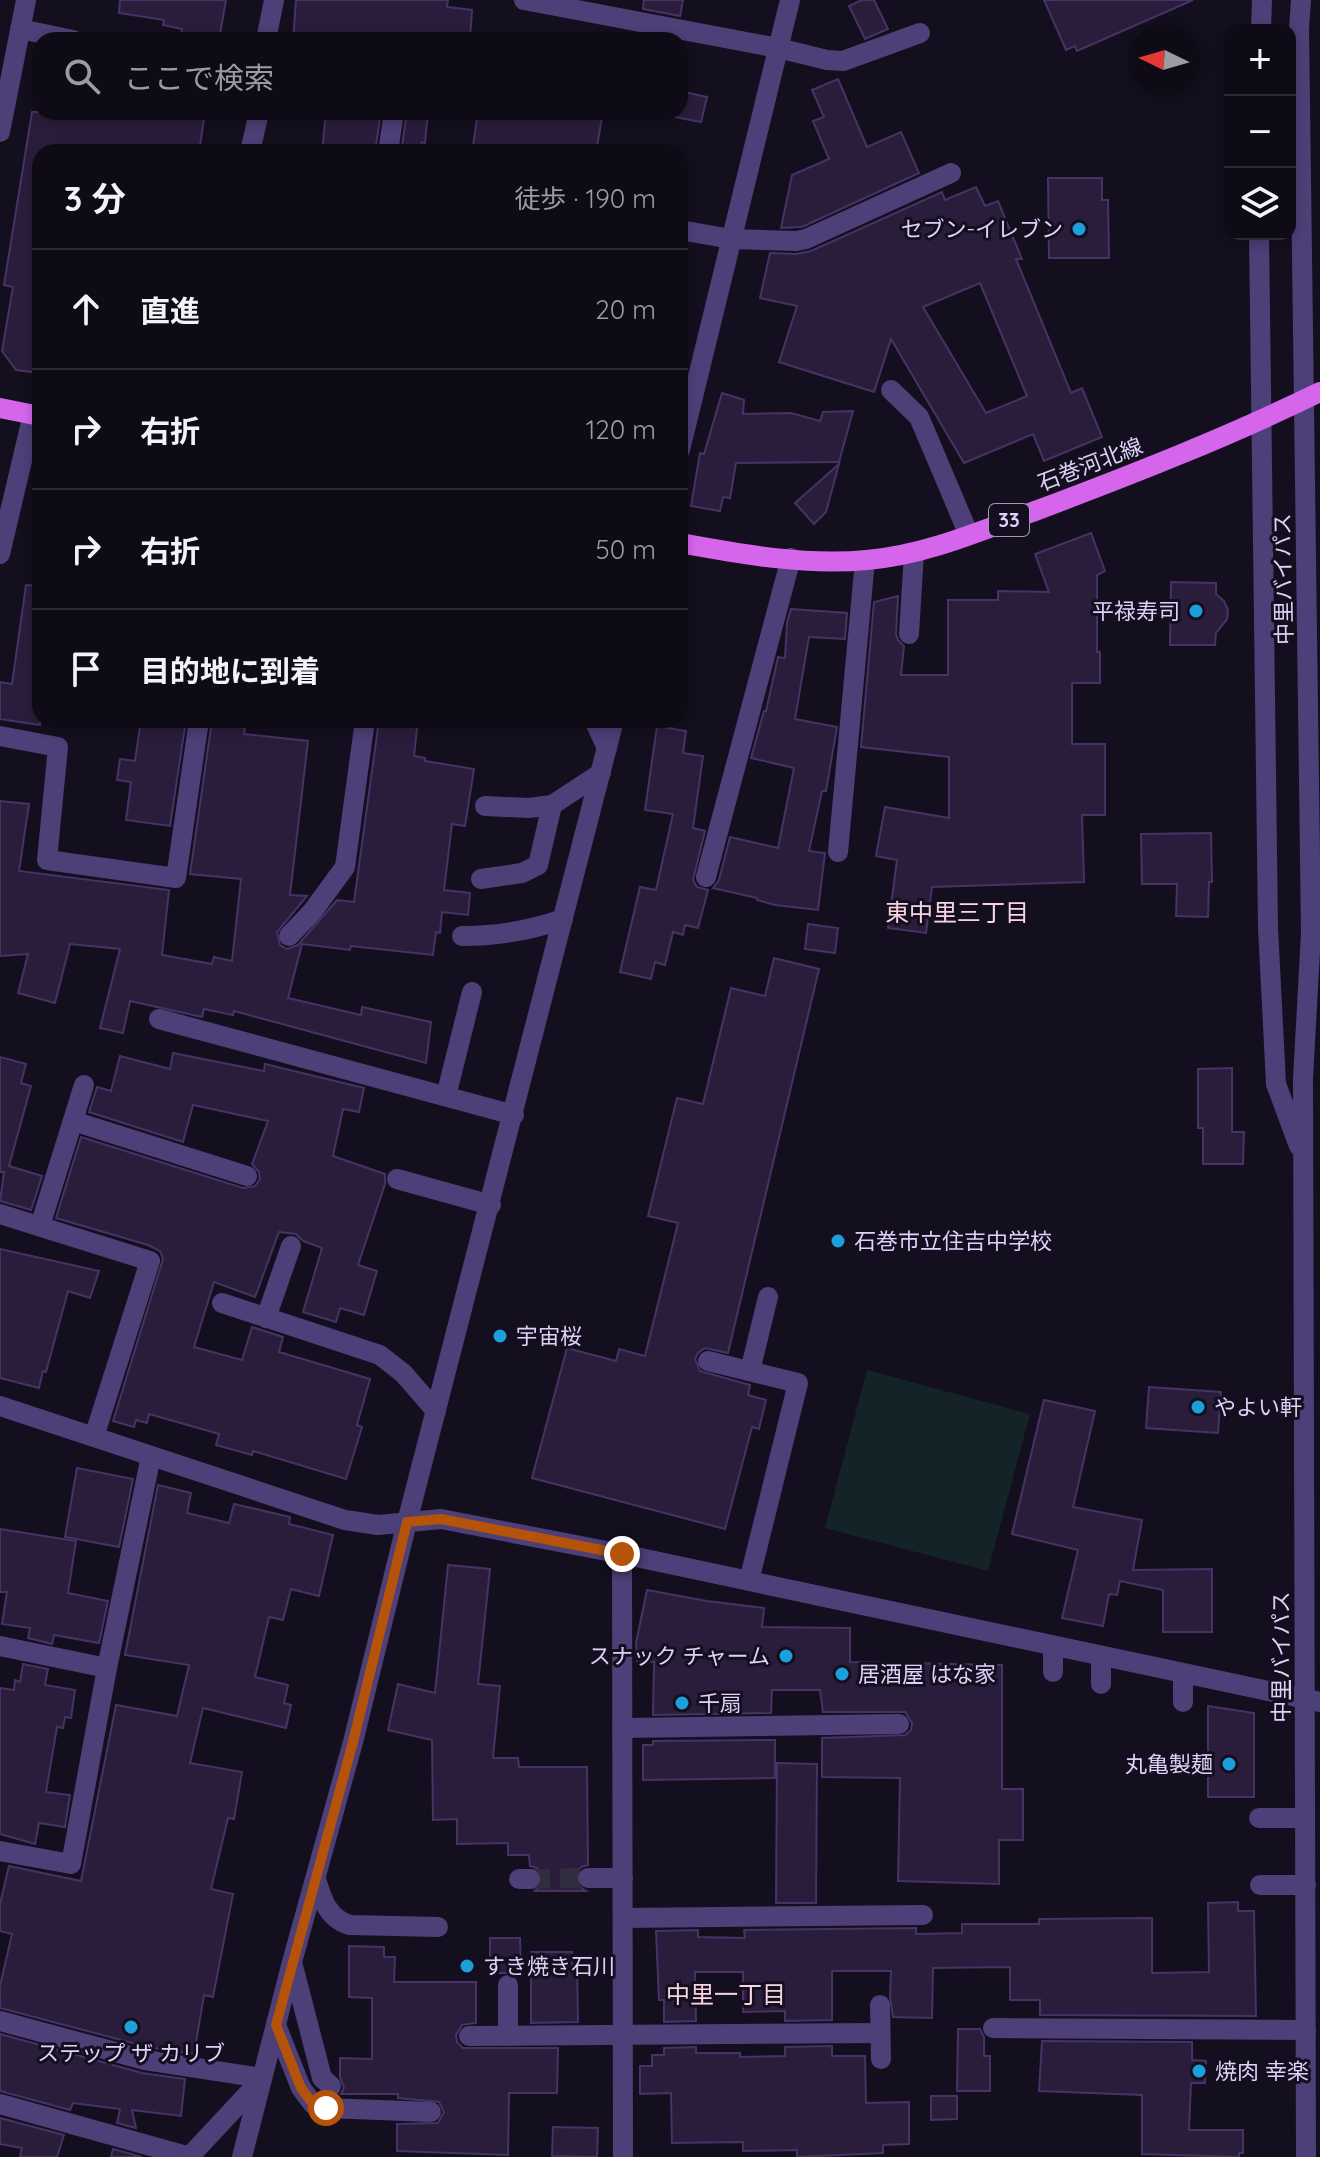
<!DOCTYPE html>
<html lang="ja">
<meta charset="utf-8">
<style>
:root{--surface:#0f0b16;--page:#1d1923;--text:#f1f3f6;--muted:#9b9ba1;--line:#2f2b35}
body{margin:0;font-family:Quicksand,"Noto Sans JP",sans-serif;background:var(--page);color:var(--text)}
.controls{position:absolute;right:24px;top:24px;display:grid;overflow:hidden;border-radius:16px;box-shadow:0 4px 12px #0003}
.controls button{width:72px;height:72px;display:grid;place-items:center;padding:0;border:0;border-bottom:2px solid var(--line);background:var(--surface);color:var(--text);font:40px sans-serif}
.compass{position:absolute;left:1128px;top:24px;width:72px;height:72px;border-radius:50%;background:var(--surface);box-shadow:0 4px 12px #0003;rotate:275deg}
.stop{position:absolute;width:24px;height:24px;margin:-18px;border:6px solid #b45309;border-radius:50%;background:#fff}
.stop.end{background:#b45309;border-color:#fff;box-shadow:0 2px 8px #0008}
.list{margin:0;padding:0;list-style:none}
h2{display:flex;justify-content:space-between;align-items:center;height:104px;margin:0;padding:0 32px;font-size:34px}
h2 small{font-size:26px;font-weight:400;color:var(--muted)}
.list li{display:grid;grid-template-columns:52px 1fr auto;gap:24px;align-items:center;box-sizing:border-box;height:120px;padding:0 32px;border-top:2px solid var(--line)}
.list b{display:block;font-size:30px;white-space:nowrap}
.list em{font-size:26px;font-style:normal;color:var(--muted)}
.icon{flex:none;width:44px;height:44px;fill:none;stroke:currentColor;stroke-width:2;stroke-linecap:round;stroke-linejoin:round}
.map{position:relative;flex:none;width:1320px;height:2157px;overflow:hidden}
.search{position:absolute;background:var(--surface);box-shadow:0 4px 12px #0003;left:32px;top:32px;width:656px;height:88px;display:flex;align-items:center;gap:20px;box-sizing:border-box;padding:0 28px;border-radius:24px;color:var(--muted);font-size:30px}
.panel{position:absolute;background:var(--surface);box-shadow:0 4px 12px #0003;left:32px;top:144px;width:656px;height:584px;border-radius:24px}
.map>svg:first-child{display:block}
</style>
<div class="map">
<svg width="1320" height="2157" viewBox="0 0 1320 2157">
<rect width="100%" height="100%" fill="#140f1e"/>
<path fill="#132327" d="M867,1370L1030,1414L988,1571L825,1528Z"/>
<g fill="#2a1d3c" stroke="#473265" stroke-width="2" fill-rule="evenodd">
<path d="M120,0H226L219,40H180L182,29L163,25L164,20L119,13Z"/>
<path d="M296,0H448L447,7L472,10L470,40H293Z"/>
<path d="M644,0H683L680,16L643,9Z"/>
<path d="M862,0H874L888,29L865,39L849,6Z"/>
<path d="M1044,0H1193L1077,51L1075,46L1066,50Z"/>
<path d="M838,79L867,147L901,132L919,173L802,227L781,228L792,175L829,159L813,121L824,117L812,90Z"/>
<path d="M680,91L707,97L701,122L675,117L676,112H680Z"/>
<path d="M32,112H205L199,152H40V373L16,370L2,351L13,287L4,285Z"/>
<path d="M326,112H381L375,152H322Z"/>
<path d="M407,112H428L425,143L422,142L421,152H401Z"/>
<path d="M478,112H603L596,152H472Z"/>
<path d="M1048,178H1102V200H1108L1109,258H1049Z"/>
<path d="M976,187L985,206L998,201L1022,259H1016L1071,393L1082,388L1102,437L1044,461L1033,434L964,463L891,339L874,392L779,362L797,306L760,298L770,253L796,254L811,251L942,192L945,200ZM980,283L1027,396L986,413L923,307Z"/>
<path d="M722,393L744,400L743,414L791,413L820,421L823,412L853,411L839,462L736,463L730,498L723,497L720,511L691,506L700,453L704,454Z"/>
<path d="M839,464L826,512L814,524L795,503Z"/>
<path d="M1091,533L1105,571L1097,575V652H1100V683H1072V744H1105V815H1082L1084,882L932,887L926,933L888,928L897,860L876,856L885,807L949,818V757L861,747L874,602L898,596L896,634L898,640L904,646L901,675H948V600H998V591L1049,592L1035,554Z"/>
<path d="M1171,582L1216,583V594L1224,601L1228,610L1227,619L1216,633L1215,645H1170Z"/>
<path d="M26,585L40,586V725L0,719V682L12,684Z"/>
<path d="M791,609L847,613L845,639L809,637L795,719L837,727L826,791H822L809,851L825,853L818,910L775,905L757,900V898L713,888L719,880L730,837L778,848L794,768L751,758L764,711H766L778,657L785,658L787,623Z"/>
<path d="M141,720H186L170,826L126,820L131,782L117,780L120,759L135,761Z"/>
<path d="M212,720H246L244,734L308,741L290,895L307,896L277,932L280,945L287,949L298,945L337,900L354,902L379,720H418L414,756L425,758V761L474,769L465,826L452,824L444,890L470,893L468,915L442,912L440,933L436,932L433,955L351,946L350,950L302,944L288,998L361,1015L362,1007L431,1022L426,1063L234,1011L233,1015L204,1009L202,1017L130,1001L123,1033L100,1028L120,949L70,944L55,1003L18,993L28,954L0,956V801L29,804L19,871L169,890L162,955L212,964L214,957L232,961L241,879L190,874Z"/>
<path d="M657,726L686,731L683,753L703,756L693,828L705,831L693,880L697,887L708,890L698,928L685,925L683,935L673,932L665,965L655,962L651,979L620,972L640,887L656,890L673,814L645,810Z"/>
<path d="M1211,833L1212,882H1209L1208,917L1176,916L1177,884H1142L1141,834Z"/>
<path d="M808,924L838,928L835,953L805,949Z"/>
<path d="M774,958L819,969L728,1353L705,1348L698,1353L695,1359L700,1371L750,1385L748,1395L766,1400L759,1429L752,1427L725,1529L532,1478L567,1348L616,1361L619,1349L645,1356L678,1223L648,1216L677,1098L703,1104L731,988L765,996Z"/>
<path d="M173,1053L264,1071L265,1064L364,1088L359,1112L343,1109L333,1156L385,1174V1184L358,1265L377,1271L364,1315L340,1308L336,1322L303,1312L322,1248L303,1241L296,1234L279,1232L255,1297L214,1282L194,1347L242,1360L252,1327L283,1337L279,1352L370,1379L357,1425L362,1427L346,1479L253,1451L252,1455L216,1445L219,1434L149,1414L147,1423L136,1420L134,1427L113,1421L163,1259L160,1251L148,1245L56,1218L81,1137L243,1188L255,1186L260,1179L259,1172L252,1164L268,1121L193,1105L183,1142L89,1112L97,1087L111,1091L120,1056L170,1069Z"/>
<path d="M0,1057L26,1064L21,1083L31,1086L9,1166L42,1176L31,1210L0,1201L4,1172H0Z"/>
<path d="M1232,1068V1132H1244L1243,1164H1203V1128H1198V1069Z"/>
<path d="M0,1249L99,1271L90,1298L68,1291L46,1372L43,1371L39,1388L0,1378Z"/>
<path d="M1149,1387L1221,1392L1218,1433L1146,1428Z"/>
<path d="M1044,1400L1095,1411L1073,1507L1142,1520L1133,1570L1212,1569V1632H1163V1590L1120,1581L1117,1595L1109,1594L1103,1626L1062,1618L1078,1550L1012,1534Z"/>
<path d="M77,1468L133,1479L119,1547L65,1537Z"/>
<path d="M158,1485L191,1493L187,1513L229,1523L234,1504L290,1517L289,1524L333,1535L319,1596L291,1589L283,1620L269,1617L255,1677L288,1685L284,1703L291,1705L286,1728L203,1708L190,1763L242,1772L234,1819L228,1818L211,1889L233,1894L213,1997L204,1995L194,2054L148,2047L0,2008V1986L12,1934L0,1931V1904L9,1866L81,1881L116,1705L177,1716L189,1665L125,1655Z"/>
<path d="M0,1529L76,1541L68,1593L108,1601L99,1643L54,1635L52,1644L28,1638L30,1628L2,1624L7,1592H0Z"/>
<path d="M448,1565L490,1569L478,1684L500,1686L493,1758H518L519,1767H587L588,1865L581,1867L575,1877L577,1885L586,1891H535L542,1885V1873L537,1868L530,1866L529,1855H508V1843L457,1844V1819L433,1820L432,1740L388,1730L398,1684L435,1693Z"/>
<path d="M647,1590L707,1601L764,1608L762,1627L850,1628V1662L1002,1665V1789H1023V1840H999V1884L898,1881L900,1778L822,1777V1738L905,1735L911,1730L912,1723L905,1712H823L820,1690H772L771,1713L653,1715L654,1662L637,1661L636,1643Z"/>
<path d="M23,1664L48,1669L45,1685L75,1690L71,1718L65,1717L63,1728L57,1727L46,1792L70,1795L65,1827L39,1823L35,1844L0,1834V1688L14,1690L15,1680L20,1682Z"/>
<path d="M1208,1706L1254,1713V1797H1208Z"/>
<path d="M775,1740V1778L643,1780V1745H653V1741Z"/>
<path d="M777,1763L817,1764L816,1903H776Z"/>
<path d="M1238,1902V1911H1254L1256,2016L1040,2015V2000H1010V1967L933,1968L932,2018L893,2017L890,1997L891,1971H832V2020L785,2021V2011L743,2012V1972H695L696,2021L664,2022V2000H659L656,1931L698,1930V1937L745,1938L744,1930L916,1928V1934L962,1933V1924H1039V1919L1152,1918V1973L1209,1972L1208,1903Z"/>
<path d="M490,1938H520L521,1973H490Z"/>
<path d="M349,1946L384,1947V1957H395L394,1982H476V2023L462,2025L456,2035L457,2042L463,2048H558L557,2093H509L508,2155L397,2151V2124L438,2123L444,2112L439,2102L398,2098V2094H341L344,2088L340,2077V2058L372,2059V1998L349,1997Z"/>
<path d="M531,1952H572V1964H577L578,2022L531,2023Z"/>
<path d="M958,2029H980L984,2037V2056H990V2091H957Z"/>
<path d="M0,2034L142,2073L185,2079L181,2116L132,2110L136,2128L117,2123L120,2109L73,2103L70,2110L0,2091Z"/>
<path d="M1042,2041L1192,2042V2060L1206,2061L1205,2083H1191L1189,2130H1243V2153H1239V2157L1142,2154V2095L1039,2091Z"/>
<path d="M832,2046V2056H865L866,2103L909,2102V2144L883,2145V2153L797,2157V2150L743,2151V2142L672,2143L671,2093L640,2094V2066H652V2055H664V2048L696,2047V2053H740V2057L785,2056V2047Z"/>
<path d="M931,2096H957V2119L931,2120Z"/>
<path d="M0,2118L64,2135L57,2157H20L22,2148L0,2144Z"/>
<path d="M553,2127L598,2128L597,2157L552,2156Z"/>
<path d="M113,2149L142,2157H111Z"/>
</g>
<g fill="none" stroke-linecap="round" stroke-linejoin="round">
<path stroke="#322c3f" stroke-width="20" stroke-dasharray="20 10" stroke-linecap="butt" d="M530,1879L588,1878"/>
<g stroke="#4d3f77" stroke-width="20">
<path d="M524,0L778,48L827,60L843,61L920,33"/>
<path d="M1301,0L1299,29L1311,933L1303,1079L1306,2157"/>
<path d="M20,29L73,40"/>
<path d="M1261,30L1262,0"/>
<path d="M266,40L274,0"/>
<path d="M0,132L26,0"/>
<path d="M250,152L259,112"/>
<path d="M388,152L394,112"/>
<path d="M680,230L731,239L796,241L806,239L951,173"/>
<path d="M1259,234L1268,928L1276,1084L1299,1146"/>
<path d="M891,390L919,417L969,535"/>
<path d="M680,450L790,0"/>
<path d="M0,554L33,414"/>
<path d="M909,634L914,553"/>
<path d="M594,720L607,748"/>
<path d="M0,736L58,747L47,860L176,878L199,720"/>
<path d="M485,806L529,808L552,805L601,773"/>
<path d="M838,852L865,560"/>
<path d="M706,877L791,558"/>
<path d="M481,879L522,873L538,865L552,805"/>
<path d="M289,936L312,912L345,867L365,720"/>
<path d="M462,936C499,936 529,931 563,919"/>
<path d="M159,1019L514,1115"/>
<path d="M446,1096L472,992"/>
<path d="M73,1121L247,1176"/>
<path d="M397,1179L491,1205"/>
<path d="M0,1214L150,1261L94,1437"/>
<path d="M40,1226L84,1085"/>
<path d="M222,1303L380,1355L403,1373L436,1411"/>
<path d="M266,1318L291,1246"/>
<path d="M708,1361L798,1383L749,1581"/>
<path d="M750,1371L768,1297"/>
<path d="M0,1406L345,1520L378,1525L441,1519L622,1554L1320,1702"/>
<path d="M622,1554L623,2157"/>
<path d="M0,1646L107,1668"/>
<path d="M1053,1672V1646"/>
<path d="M1101,1684V1656"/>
<path d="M1183,1702V1674"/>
<path d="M622,1728L899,1724"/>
<path d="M1259,1818H1305"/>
<path d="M0,1851L71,1864L107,1668L151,1456"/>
<path d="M588,1878H623"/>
<path d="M316,1879C322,1899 328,1919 350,1925L438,1927"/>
<path d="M519,1879H530"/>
<path d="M1260,1885H1306"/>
<path d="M623,1918L923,1915"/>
<path d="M293,1966L322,2078L331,2086"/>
<path d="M880,2005L881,2059"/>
<path d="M0,2021L145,2060L262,2078"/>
<path d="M276,2025L301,2088L313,2104L326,2108L431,2112"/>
<path d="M993,2028L1306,2030"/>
<path d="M469,2036L880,2033"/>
<path d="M508,2036V1985"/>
<path d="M0,2104L190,2157"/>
<path d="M189,2157L260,2081"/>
<path d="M242,2157L292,1962L353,1742L407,1522L614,720"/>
</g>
<g stroke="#d566ec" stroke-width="20">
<path d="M0,408L40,416"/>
<path d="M680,543C740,554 805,566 867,560C926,555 980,531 1035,511C1131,475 1228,437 1320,392"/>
</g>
</g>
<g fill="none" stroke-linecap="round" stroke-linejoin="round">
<path stroke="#b45309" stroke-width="10" d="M326,2108L313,2104L301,2088L276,2025L353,1742L407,1522L441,1519L622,1554"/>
</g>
<g fill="#1ba0db" stroke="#140f1e" stroke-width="3">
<circle cx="1079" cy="229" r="8"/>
<circle cx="1196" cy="611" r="8"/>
<circle cx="838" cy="1241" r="8"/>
<circle cx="500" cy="1336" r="8"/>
<circle cx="1198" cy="1407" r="8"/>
<circle cx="786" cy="1656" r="8"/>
<circle cx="842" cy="1674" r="8"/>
<circle cx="682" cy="1703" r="8"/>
<circle cx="1229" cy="1764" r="8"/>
<circle cx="467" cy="1966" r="8"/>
<circle cx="131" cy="2027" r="8"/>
<circle cx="1199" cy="2071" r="8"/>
</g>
<g text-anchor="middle" stroke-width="6" stroke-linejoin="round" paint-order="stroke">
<rect fill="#140f1e" stroke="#a197b7" stroke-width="2" x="989" y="504" width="40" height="32" rx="6"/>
<g font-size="20" font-weight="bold" fill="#ded1f9">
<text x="1009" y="527">33</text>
</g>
<g font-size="22" fill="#ded1f9" stroke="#140f1e" text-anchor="start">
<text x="1063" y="237" text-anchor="end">セブン-イレブン</text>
<text x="1180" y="619" text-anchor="end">平禄寿司</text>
<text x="854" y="1249">石巻市立住吉中学校</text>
<text x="516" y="1344">宇宙桜</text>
<text x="1214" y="1415">やよい軒</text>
<text x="770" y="1664" text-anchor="end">スナック チャーム</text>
<text x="858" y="1682">居酒屋 はな家</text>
<text x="698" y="1711">千扇</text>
<text x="1213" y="1772" text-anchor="end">丸亀製麺</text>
<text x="483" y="1974">すき焼き石川</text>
<text x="131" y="2061" text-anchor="middle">ステップ ザ カリブ</text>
<text x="1215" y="2079">焼肉 幸楽</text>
</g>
<g font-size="22" fill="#ded1f9" stroke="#140f1e">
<text transform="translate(1090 464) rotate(-21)" y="8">石巻河北線</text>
<text transform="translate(1283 579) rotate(-91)" y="8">中里バイパス</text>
<text transform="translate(1281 1657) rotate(-90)" y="8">中里バイパス</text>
</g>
<g font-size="24" fill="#f9d3e3" stroke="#140f1e">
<text x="957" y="921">東中里三丁目</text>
<text x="726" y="2003">中里一丁目</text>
</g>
</g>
</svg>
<div class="controls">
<button>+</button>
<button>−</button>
<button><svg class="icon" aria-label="layers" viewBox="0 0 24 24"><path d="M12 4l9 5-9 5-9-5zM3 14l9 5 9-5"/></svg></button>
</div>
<svg class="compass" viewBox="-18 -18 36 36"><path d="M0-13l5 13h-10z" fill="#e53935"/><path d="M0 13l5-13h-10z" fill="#9b9ba1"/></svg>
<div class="stop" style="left:326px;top:2108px"></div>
<div class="stop end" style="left:622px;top:1554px"></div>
<div class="search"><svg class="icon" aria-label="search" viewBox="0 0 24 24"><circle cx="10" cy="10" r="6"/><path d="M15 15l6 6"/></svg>ここで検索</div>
<section class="panel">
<h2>3 分<small>徒歩 · 190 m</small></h2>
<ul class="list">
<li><svg class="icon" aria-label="ahead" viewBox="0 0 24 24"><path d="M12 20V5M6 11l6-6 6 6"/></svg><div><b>直進</b></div><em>20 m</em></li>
<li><svg class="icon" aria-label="right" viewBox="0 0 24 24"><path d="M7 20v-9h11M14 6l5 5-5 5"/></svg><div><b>右折</b></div><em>120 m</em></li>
<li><svg class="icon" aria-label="right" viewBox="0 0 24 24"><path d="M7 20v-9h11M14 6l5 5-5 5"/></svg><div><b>右折</b></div><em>50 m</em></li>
<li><svg class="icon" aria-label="arrive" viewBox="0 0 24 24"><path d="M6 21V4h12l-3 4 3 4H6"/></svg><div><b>目的地に到着</b></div></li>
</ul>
</section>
</div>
